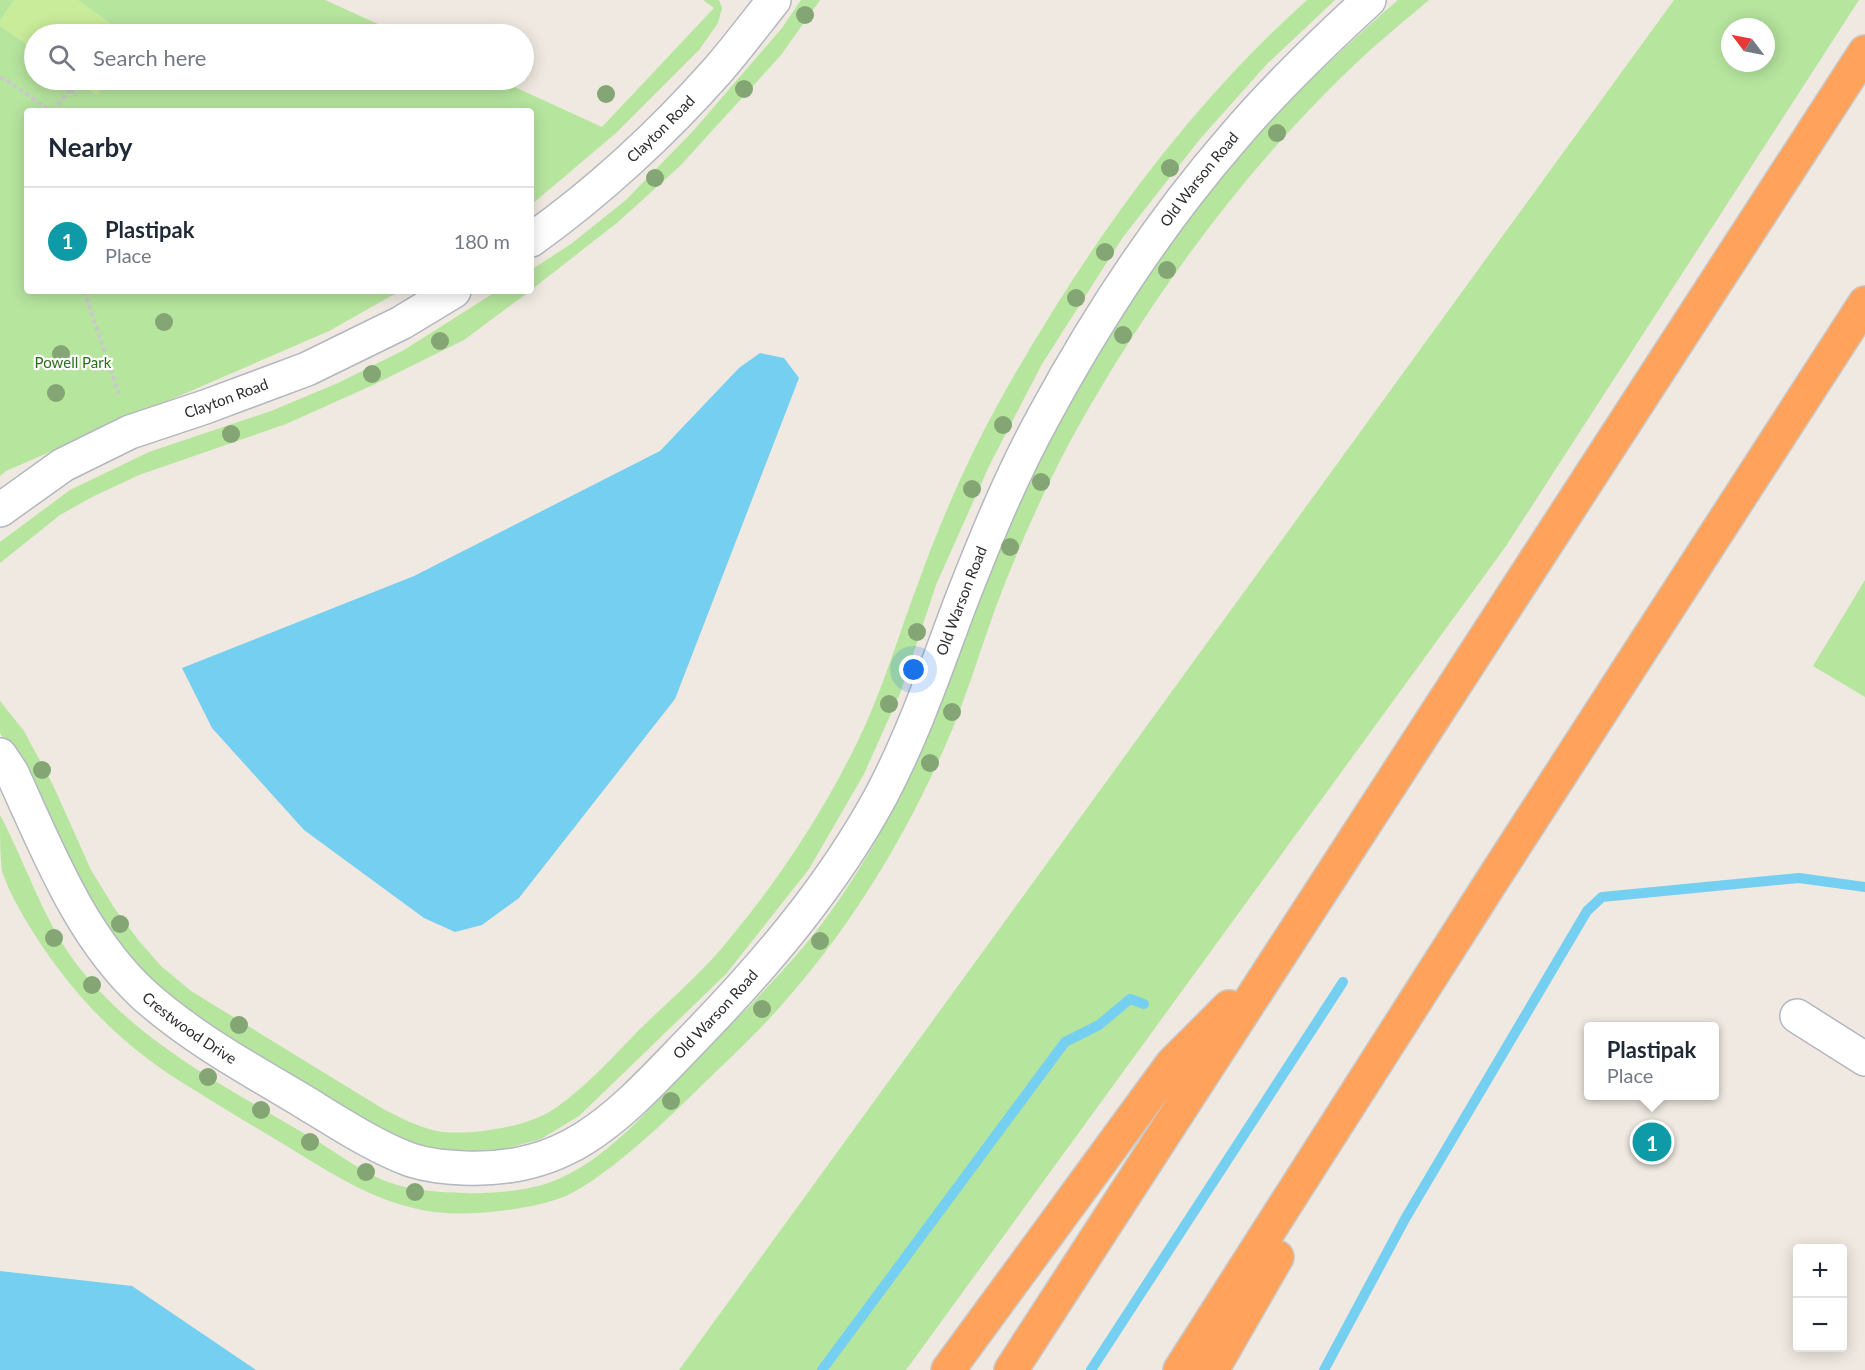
<!DOCTYPE html>
<meta charset="utf-8">
<style>
:root{--surface:#fff;--page:#f2f2f3;--text:#1f2937;--muted:#747a83;--line:#e0e1e3;--accent:#7c3aed}
body{margin:0;font-family:Lato,sans-serif;background:var(--page);color:var(--text)}
.controls{position:absolute;right:18px;bottom:18px;display:grid;overflow:hidden;border-radius:6px;box-shadow:0 3px 15px #0003}
.controls button{width:54px;height:54px;display:grid;place-items:center;padding:0;border:0;border-bottom:2px solid var(--line);background:var(--surface);color:var(--text);font:30px sans-serif}
.compass{position:absolute;left:1721px;top:18px;width:54px;height:54px;border-radius:50%;background:var(--surface);box-shadow:0 3px 15px #0003;rotate:302deg}
.you{position:absolute;left:914px;top:670px;width:21px;height:21px;margin:-15px;border:4px solid #fff;border-radius:50%;background:#1a73e8;box-shadow:0 0 0 9px #1a73e833}
.badge{display:grid;place-items:center;width:39px;height:39px;border-radius:50%;background:var(--accent);color:#fff;font-size:20px;font-weight:700}
.pin{position:absolute;translate:-50% -50%;border:3px solid #fff;box-shadow:0 2px 6px #0006}
.popup{position:absolute;left:1584px;top:1022px;width:135px;height:78px;box-sizing:border-box;display:grid;place-content:center;border-radius:6px;background:var(--surface);filter:drop-shadow(0 2px 4px #0005);font-size:20px;white-space:nowrap;color:var(--muted)}
.popup b{font-size:22px;color:var(--text)}
.popup::after{content:'';position:absolute;left:50%;top:100%;margin-left:-12px;border:12px solid transparent;border-top-color:var(--surface)}
.list{margin:0;padding:0;list-style:none}
h2{display:flex;justify-content:space-between;align-items:center;height:78px;margin:0;padding:0 24px;font-size:26px}
h2 small{font-size:20px;font-weight:400;color:var(--muted)}
.list li{display:grid;grid-template-columns:39px 1fr auto;gap:18px;align-items:center;box-sizing:border-box;height:108px;padding:0 24px;border-top:2px solid var(--line)}
.list b{display:block;font-size:22px;white-space:nowrap}
.list p{margin:0;font-size:20px;white-space:nowrap;color:var(--muted)}
.list em{font-size:20px;font-style:normal;color:var(--muted)}
.icon{flex:none;width:33px;height:33px;fill:none;stroke:currentColor;stroke-width:2;stroke-linecap:round;stroke-linejoin:round}
.map{position:relative;flex:none;width:1865px;height:1370px;overflow:hidden}
.search{position:absolute;background:var(--surface);box-shadow:0 3px 15px #0003;left:24px;top:24px;width:510px;height:66px;display:flex;align-items:center;gap:15px;box-sizing:border-box;padding:0 21px;border-radius:33px;color:var(--muted);font-size:22px}
.panel{position:absolute;background:var(--surface);box-shadow:0 3px 15px #0003;left:24px;top:108px;width:510px;height:186px;border-radius:6px}
.map>svg:first-child{display:block}
</style>
<div class="map">
<svg width="1865" height="1370" viewBox="0 0 1865 1370">
<rect width="100%" height="100%" fill="#efe9e1"/>
<g fill="#b6e59e" fill-rule="evenodd">
<path d="M0,0H325L400,34H34V80H499L602,127L714,8L703,0H719L722,8L718,23L699,50L616,133L531,205V111H27V291H400L329,331L6,471L0,476Z"/>
<path d="M801,0H820L781,55L680,166L618,222L531,290V270L571,244L626,200L694,130L782,28Z"/>
<path d="M1307,0H1335L1266,65L1200,139L1123,237L1042,364L990,464L936,585L901,691L864,774L809,869L726,974L579,1116L541,1139L501,1150L455,1152L415,1147L365,1124L183,1011L117,949L74,881L35,788L0,733V701L24,731L53,785L91,870L115,909L139,941L161,966L191,991L385,1110C403,1119 422,1129 442,1132C474,1135 528,1127 554,1109C586,1087 612,1058 639,1030C670,1000 704,971 731,937C780,878 823,812 857,743C883,690 899,633 920,578C942,517 971,452 1003,395C1085,250 1182,112 1307,0Z"/>
<path d="M1398,0H1429C1403,22 1377,43 1352,67C1243,171 1152,296 1078,427C1049,479 1024,535 1002,591C984,637 971,684 952,730C910,830 852,927 779,1008C754,1036 726,1062 699,1088C672,1115 645,1140 615,1164C600,1175 585,1187 568,1195C537,1209 479,1215 445,1213C383,1209 331,1173 280,1142C248,1123 215,1103 183,1083C121,1045 72,994 33,932C21,912 9,893 2,871C0,854 0,833 0,815C26,864 42,917 75,962C135,1042 228,1088 312,1138C334,1151 365,1174 388,1182C413,1191 439,1192 464,1193C492,1194 526,1191 551,1182C605,1162 648,1110 686,1070C732,1023 781,977 821,925C845,893 867,858 886,822C905,787 923,750 938,713C958,662 974,609 994,557C1016,504 1042,449 1071,399C1121,309 1181,224 1248,147C1292,96 1347,44 1398,0Z"/>
<path d="M1674,0H1859L1506,546L906,1370H679ZM1730,27H1766V63H1730Z"/>
<path d="M497,291H530L464,340L373,385L286,424L139,475L92,497L60,515L0,563V542L70,490L149,452L271,411L338,383L404,350Z"/>
<path d="M1865,580V697L1813,666Z"/>
</g>
<g fill="#c9ec9a">
<path d="M14,0H78L126,34H34V50L0,26V20Z"/>
<path d="M76,80H108L97,95Z"/>
</g>
<g fill="#75cff0">
<path d="M760,353L784,358L799,378L675,699L519,898L482,925L455,932L424,918L304,830L212,728L182,668L414,576L660,451L739,368Z"/>
<path d="M0,1271L132,1286L256,1370H0Z"/>
</g>
<g fill="none" stroke-linecap="round" stroke-linejoin="round">
<g stroke="#75cff0" stroke-width="10">
<path d="M822,1370L1065,1042L1099,1025L1130,999L1144,1004"/>
<path d="M1091,1370L1343,982"/>
<path d="M1324,1370L1405,1219L1587,911L1602,897L1799,878L1865,887"/>
</g>
<defs>
<g id="minor">
<path id="s1" d="M531,240C597,193 663,132 717,71C737,48 755,24 774,0"/>
<path id="s2" d="M0,510L63,465L130,432L205,407L307,369L401,323L454,291"/>
<path id="s3" d="M0,755L12,773C48,851 80,936 144,995C192,1038 251,1070 306,1103C337,1122 377,1148 411,1160C429,1166 446,1167 464,1168C572,1173 622,1112 691,1041C764,966 832,887 882,794C914,733 936,668 960,604C985,540 1011,476 1044,416C1097,318 1159,223 1232,139C1274,89 1321,44 1369,0"/>
<path d="M1797,1016L1865,1059"/>
</g>
<g id="highway">
<path d="M948,1370L1172,1064L1229,1007"/>
<path d="M1011,1370L1865,52"/>
<path d="M1180,1370L1495,876L1865,303"/>
<path d="M1212,1370L1277,1257"/>
</g>
</defs>
<use href="#minor" stroke="#b4b7c1" stroke-width="36"/>
<use href="#highway" stroke="#c9c9c9" stroke-width="36"/>
<g stroke="#c9c9c9" stroke-width="4" stroke-dasharray="4.5 3" stroke-linecap="butt">
<path d="M0,78L5,79L51,111"/>
<path d="M70,89L77,95"/>
<path d="M53,111L77,80"/>
<path d="M84,291L119,394"/>
</g>
<use href="#minor" stroke="#fff" stroke-width="33"/>
<use href="#highway" stroke="#ffa35c" stroke-width="33"/>
</g>
<g fill="#84a574">
<circle cx="805" cy="15" r="9"/>
<circle cx="744" cy="89" r="9"/>
<circle cx="606" cy="94" r="9"/>
<circle cx="1277" cy="133" r="9"/>
<circle cx="1170" cy="168" r="9"/>
<circle cx="655" cy="178" r="9"/>
<circle cx="1105" cy="252" r="9"/>
<circle cx="1167" cy="270" r="9"/>
<circle cx="1076" cy="298" r="9"/>
<circle cx="164" cy="322" r="9"/>
<circle cx="1123" cy="335" r="9"/>
<circle cx="440" cy="341" r="9"/>
<circle cx="61" cy="354" r="9"/>
<circle cx="372" cy="374" r="9"/>
<circle cx="56" cy="393" r="9"/>
<circle cx="1003" cy="425" r="9"/>
<circle cx="231" cy="434" r="9"/>
<circle cx="1041" cy="482" r="9"/>
<circle cx="972" cy="489" r="9"/>
<circle cx="1010" cy="547" r="9"/>
<circle cx="917" cy="632" r="9"/>
<circle cx="889" cy="704" r="9"/>
<circle cx="952" cy="712" r="9"/>
<circle cx="930" cy="763" r="9"/>
<circle cx="42" cy="770" r="9"/>
<circle cx="120" cy="924" r="9"/>
<circle cx="54" cy="938" r="9"/>
<circle cx="820" cy="941" r="9"/>
<circle cx="92" cy="985" r="9"/>
<circle cx="762" cy="1009" r="9"/>
<circle cx="239" cy="1025" r="9"/>
<circle cx="208" cy="1077" r="9"/>
<circle cx="671" cy="1101" r="9"/>
<circle cx="261" cy="1110" r="9"/>
<circle cx="310" cy="1142" r="9"/>
<circle cx="366" cy="1172" r="9"/>
<circle cx="415" cy="1192" r="9"/>
</g>
<g text-anchor="middle" stroke-width="4.5" stroke-linejoin="round" paint-order="stroke">
<g font-size="15" fill="#2e2e2e" stroke="#fff">
<text dy="5" stroke="none"><textPath href="#s1" startOffset="171">Clayton Road</textPath></text>
<text dy="5" stroke="none"><textPath href="#s3" startOffset="1929">Old Warson Road</textPath></text>
<text dy="5" stroke="none"><textPath href="#s2" startOffset="254">Clayton Road</textPath></text>
<text dy="5" stroke="none"><textPath href="#s3" startOffset="1443">Old Warson Road</textPath></text>
<text dy="5" stroke="none"><textPath href="#s3" startOffset="957">Old Warson Road</textPath></text>
<text dy="5" stroke="none"><textPath href="#s3" startOffset="338">Crestwood Drive</textPath></text>
</g>
<g font-size="15" fill="#2c6e1b" stroke="#fff">
<text x="73" y="368">Powell Park</text>
</g>
</g>
</svg>
<div class="controls">
<button>+</button>
<button>−</button>
</div>
<svg class="compass" viewBox="-18 -18 36 36"><path d="M0-13l5 13h-10z" fill="#e53935"/><path d="M0 13l5-13h-10z" fill="#747a83"/></svg>
<div class="you"></div>
<div class="pin badge" style="left:1652px;top:1142px;background:#0f9aa8">1</div>
<div class="popup"><b>Plastipak</b>Place</div>
<div class="search"><svg class="icon" aria-label="search" viewBox="0 0 24 24"><circle cx="10" cy="10" r="6"/><path d="M15 15l6 6"/></svg>Search here</div>
<section class="panel">
<h2>Nearby<small></small></h2>
<ul class="list">
<li><span class="badge" style="background:#0f9aa8">1</span><div><b>Plastipak</b><p>Place</p></div><em>180 m</em></li>
</ul>
</section>
</div>
